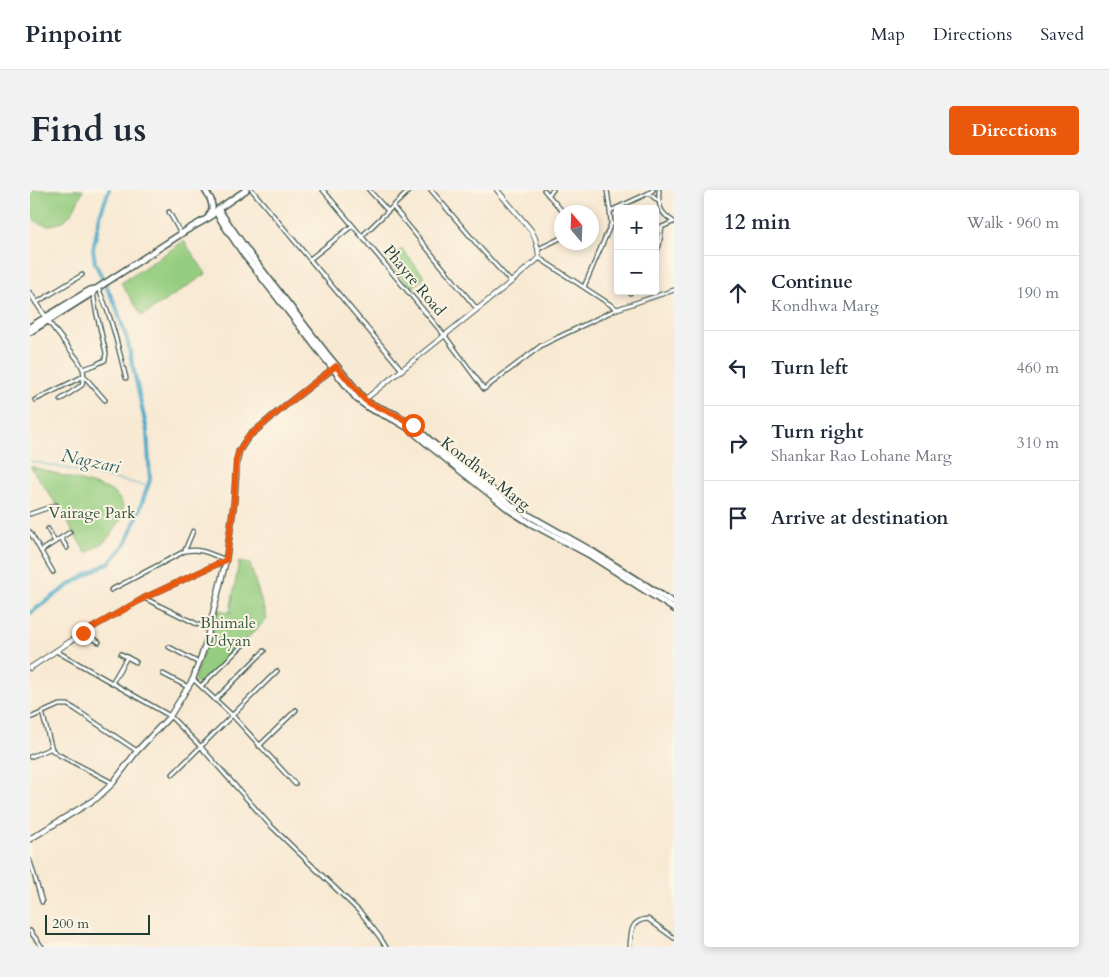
<!DOCTYPE html>
<meta charset="utf-8">
<style>
:root{--surface:#fff;--page:#f2f2f3;--text:#1f2937;--muted:#747a83;--line:#e0e1e3;--accent:#ea580c}
body{margin:0;font-family:Cardo,serif;background:var(--page);color:var(--text)}
.controls{position:absolute;right:15px;top:15px;display:grid;overflow:hidden;border-radius:5px;box-shadow:0 2px 8px #0003}
.controls button{width:45px;height:45px;display:grid;place-items:center;padding:0;border:0;border-bottom:1px solid var(--line);background:var(--surface);color:var(--text);font:25px sans-serif}
.compass{position:absolute;left:524px;top:15px;width:45px;height:45px;border-radius:50%;background:var(--surface);box-shadow:0 2px 8px #0003;rotate:341deg}
.scale{position:absolute;left:15px;bottom:12px;width:105px;box-sizing:border-box;padding-left:5px;border:2px solid #1f3d34;border-top:0;font-size:14px;line-height:18px;white-space:nowrap;color:#1f3d34;-webkit-text-stroke:4px #fcf5e5;paint-order:stroke}
.stop{position:absolute;width:15px;height:15px;margin:-11px;border:4px solid #ea580c;border-radius:50%;background:#fff}
.stop.end{background:#ea580c;border-color:#fff;box-shadow:0 1px 5px #0008}
.list{margin:0;padding:0;list-style:none}
h2{display:flex;justify-content:space-between;align-items:center;height:65px;margin:0;padding:0 20px;font-size:21px}
h2 small{font-size:16px;font-weight:400;color:var(--muted)}
.list li{display:grid;grid-template-columns:32px 1fr auto;gap:15px;align-items:center;box-sizing:border-box;height:75px;padding:0 20px;border-top:1px solid var(--line)}
.list b{display:block;font-size:19px;white-space:nowrap}
.list p{margin:0;font-size:16px;white-space:nowrap;color:var(--muted)}
.list em{font-size:16px;font-style:normal;color:var(--muted)}
.icon{flex:none;width:28px;height:28px;fill:none;stroke:currentColor;stroke-width:2;stroke-linecap:round;stroke-linejoin:round}
.map{position:relative;flex:none;width:644px;height:757px;overflow:hidden;border-radius:5px}
header{display:flex;align-items:center;gap:30px;box-sizing:border-box;height:70px;padding:0 25px;background:var(--surface);border-bottom:1px solid var(--line)}
header strong{font-size:24px}
nav{display:flex;gap:28px;margin-inline-start:auto;font-size:18px}
.intro{display:flex;align-items:center;justify-content:space-between;box-sizing:border-box;height:120px;padding:0 30px}
h1{margin:0;font-size:35px}
.button{padding:12px 22px;border-radius:5px;background:var(--accent);color:#fff;font-size:18px;font-weight:700}
main{display:flex;gap:30px;padding:0 30px}
aside{flex:1;background:var(--surface);border-radius:5px;box-shadow:0 2px 8px #0003}
.map>svg:first-child{display:block}
</style>
<header>
<strong>Pinpoint</strong>
<nav><a>Map</a><a>Directions</a><a>Saved</a></nav>
</header>
<div class="intro"><h1>Find us</h1><a class="button">Directions</a></div>
<main>
<div class="map">
<svg width="644" height="757" viewBox="0 0 644 757">
<rect width="100%" height="100%" fill="#fcf5e5"/>
<filter id="ink" filterUnits="userSpaceOnUse"><feTurbulence type="fractalNoise" baseFrequency=".02" numOctaves="2"/><feDisplacementMap in="SourceGraphic" scale="10" xChannelSelector="R" yChannelSelector="G"/><feConvolveMatrix kernelMatrix="1 2 1 2 8 2 1 2 1" color-interpolation-filters="sRGB"/></filter>
<filter id="wash" filterUnits="userSpaceOnUse"><feTurbulence type="fractalNoise" baseFrequency=".0096" numOctaves="4" result="noise"/><feDisplacementMap in="SourceGraphic" scale="20" xChannelSelector="R" yChannelSelector="G"/><feGaussianBlur stdDeviation="1.12" result="paint"/><feColorMatrix in="noise" values="0 0 0 0 0 0 0 0 0 0 0 0 0 0 0 0 0 1.4 0 .05"/><feComposite in="paint" operator="in"/></filter>
<g filter="url(#wash)">
<rect width="100%" height="100%" fill="#f8e9d3"/>
<g fill="#95cd80" stroke="#5a855a">
<path d="M0,0H53C46,14 43,29 26,34C15,37 9,34 0,27Z"/>
<path d="M154,51L176,84L112,126L91,93Z"/>
<path d="M372,59L395,87L381,99L357,71Z"/>
<path d="M0,276L78,299C84,303 91,308 93,316C96,325 82,345 76,350C70,356 63,359 56,363L29,318Z"/>
<path d="M209,372L220,374L237,430H236L170,495L164,490L186,419L203,423L200,422Z"/>
</g>
<g fill="none" stroke-linecap="round" stroke-linejoin="round">
<path stroke="#47a8c6" stroke-width="1" d="M0,271L118,296"/>
<path stroke="#47a8c6" stroke-width="4" d="M0,423L42,393L80,372L96,353L108,324L120,290L117,241L97,149L85,114L65,73L63,59L70,25L79,0"/>
</g>
</g>
<g filter="url(#ink)">
<g fill="none" stroke-linecap="round" stroke-linejoin="round">
<defs>
<g id="minor">
<path d="M222,0L372,180"/>
<path d="M293,0L415,146L454,199L512,155L587,119L644,100"/>
<path d="M339,0L358,21"/>
<path d="M401,0L451,59L481,92"/>
<path d="M514,0L533,22"/>
<path d="M629,0C628,16 630,23 644,32"/>
<path d="M619,3L628,11"/>
<path d="M518,5L523,0"/>
<path d="M363,17L447,119"/>
<path d="M580,21L619,3L623,0"/>
<path d="M139,22L151,44"/>
<path d="M581,34L588,35"/>
<path d="M625,38L632,37L643,32"/>
<path d="M332,46L380,0"/>
<path d="M508,59L529,49L532,46"/>
<path d="M625,65L629,56L632,37"/>
<path d="M509,68L587,119"/>
<path d="M280,69L322,36"/>
<path d="M554,97L581,34L580,21L577,0"/>
<path d="M68,98C82,127 88,157 96,188"/>
<path d="M600,103L601,101"/>
<path d="M6,113L52,85"/>
<path d="M18,131L48,170L53,179L54,186L52,195L30,210"/>
<path d="M53,179L65,175L75,170L76,163L66,121L63,102"/>
<path d="M5,210L54,186L75,210"/>
<path d="M0,324L26,315"/>
<path d="M18,339L25,352"/>
<path d="M0,342L23,382"/>
<path d="M31,348L37,358"/>
<path d="M155,360L163,341"/>
<path d="M11,361L40,342"/>
<path d="M81,400L155,361C172,358 180,364 196,370"/>
<path d="M114,408L179,440"/>
<path d="M53,443L69,452"/>
<path d="M139,457L169,473"/>
<path d="M26,461L140,526L170,556L239,634L331,723L349,746L356,757"/>
<path d="M91,464L106,472"/>
<path d="M133,484L158,497"/>
<path d="M163,489L202,525L265,594"/>
<path d="M82,493L97,467"/>
<path d="M171,496L219,449"/>
<path d="M185,510L234,461"/>
<path d="M12,522L22,560L29,565L83,593"/>
<path d="M0,528L29,515H38L45,519L107,561"/>
<path d="M229,556L266,520"/>
<path d="M0,567L22,558"/>
<path d="M143,584L247,481"/>
<path d="M0,671L12,712"/>
<path d="M0,741L12,757"/>
<path d="M600,757C601,743 600,730 618,729L644,748"/>
</g>
<g id="tertiary">
<path d="M0,103L17,129"/>
<path d="M333,211L481,92L509,68L508,59L505,48L501,40L467,0"/>
<path d="M0,478L53,443L114,408L196,370"/>
</g>
<path id="secondary" d="M0,649L67,608L83,593L107,561L140,526L163,489L175,456L196,370L204,313L207,271L209,261L218,247L256,215L305,177"/>
<g id="primary">
<path d="M188,19L219,63L296,163L335,210L341,214L367,225L383,235L404,254L484,317L560,360L644,413"/>
<path d="M186,22L194,35L215,66L293,166L327,209L339,218L365,230L380,239L401,257L481,321L500,333L558,364L644,419"/>
</g>
<g id="trunk">
<path d="M175,0L181,10"/>
<path d="M179,25C184,19 182,15 180,8"/>
<path d="M0,137L60,100L66,99"/>
<path d="M0,142L62,103L66,99L157,40L180,27L188,19L216,0"/>
</g>
</defs>
<use href="#minor" stroke="#40574c" stroke-width="5.5"/>
<use href="#tertiary" stroke="#40574c" stroke-width="6"/>
<use href="#secondary" stroke="#40574c" stroke-width="7"/>
<use href="#primary" stroke="#40574c" stroke-width="8"/>
<use href="#trunk" stroke="#40574c" stroke-width="8"/>
<use href="#minor" stroke="#fff" stroke-width="3"/>
<use href="#tertiary" stroke="#fff" stroke-width="4"/>
<use href="#secondary" stroke="#fff" stroke-width="4.5"/>
<use href="#primary" stroke="#fff" stroke-width="5"/>
<use href="#trunk" stroke="#fff" stroke-width="5"/>
</g>
</g>
<g fill="none" stroke-linecap="round" stroke-linejoin="round" filter="url(#ink)">
<path stroke="#ea580c" stroke-width="6" d="M53,443L114,408L196,370L204,313L206,271L209,261L213,254L218,247L256,215L306,176L335,210L341,214L368,226L383,235"/>
</g>
<g text-anchor="middle" stroke-width="4" stroke-linejoin="round" paint-order="stroke">
<g font-size="16" fill="#1f3d34" stroke="#fcf5e5">
<text transform="translate(385 90) rotate(50)" y="6">Phayre Road</text>
<text transform="translate(456 283) rotate(38)" y="6">Kondhwa Marg</text>
</g>
<g font-size="16" fill="#375a43" stroke="#fcf5e5">
<text x="62" y="328">Vairage Park</text>
<text x="198" y="438">Bhimale<tspan x="198" dy="18">Udyan</tspan></text>
</g>
<g font-size="18" font-style="italic" fill="#2b5d60" stroke="#fcf5e5">
<text transform="translate(61 271) rotate(12)" y="6">Nagzari</text>
</g>
</g>
</svg>
<div class="controls">
<button>+</button>
<button>−</button>
</div>
<svg class="compass" viewBox="-18 -18 36 36"><path d="M0-13l5 13h-10z" fill="#e53935"/><path d="M0 13l5-13h-10z" fill="#747a83"/></svg>
<div class="scale">200 m</div>
<div class="stop" style="left:383px;top:235px"></div>
<div class="stop end" style="left:53px;top:443px"></div>
</div>
<aside>
<h2>12 min<small>Walk · 960 m</small></h2>
<ul class="list">
<li><svg class="icon" aria-label="ahead" viewBox="0 0 24 24"><path d="M12 20V5M6 11l6-6 6 6"/></svg><div><b>Continue</b><p>Kondhwa Marg</p></div><em>190 m</em></li>
<li><svg class="icon" aria-label="left" viewBox="0 0 24 24"><path d="M17 20v-9H6M10 6l-5 5 5 5"/></svg><div><b>Turn left</b></div><em>460 m</em></li>
<li><svg class="icon" aria-label="right" viewBox="0 0 24 24"><path d="M7 20v-9h11M14 6l5 5-5 5"/></svg><div><b>Turn right</b><p>Shankar Rao Lohane Marg</p></div><em>310 m</em></li>
<li><svg class="icon" aria-label="arrive" viewBox="0 0 24 24"><path d="M6 21V4h12l-3 4 3 4H6"/></svg><div><b>Arrive at destination</b></div></li>
</ul>
</aside>
</main>
